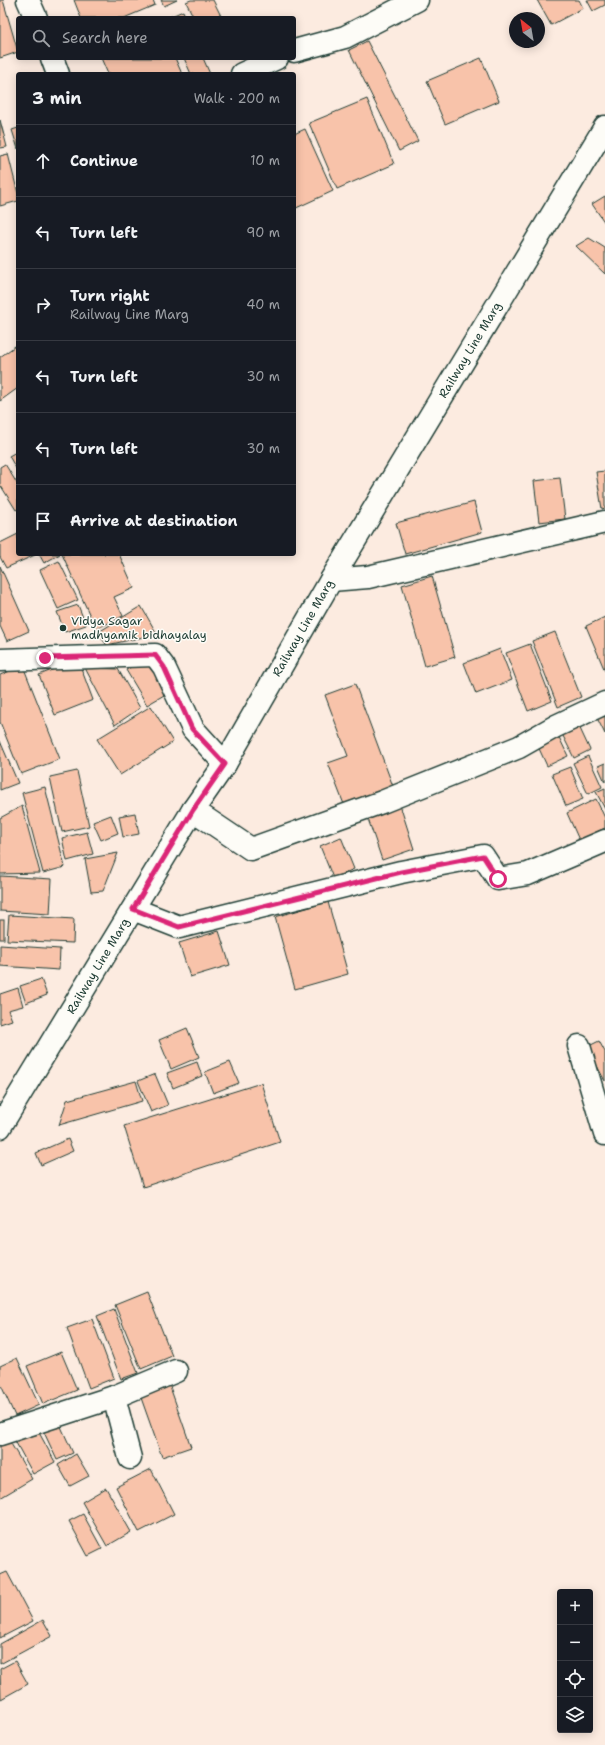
<!DOCTYPE html>
<meta charset="utf-8">
<style>
:root{--surface:#171b24;--page:#242831;--text:#f1f3f6;--muted:#9ea1a6;--line:#363941}
body{margin:0;font-family:"Shantell Sans",sans-serif;background:var(--page);color:var(--text)}
.controls{position:absolute;right:12px;bottom:12px;display:grid;overflow:hidden;border-radius:4px;box-shadow:0 2px 10px #0003}
.controls button{width:36px;height:36px;display:grid;place-items:center;padding:0;border:0;border-bottom:1px solid var(--line);background:var(--surface);color:var(--text);font:20px sans-serif}
.compass{position:absolute;left:509px;top:12px;width:36px;height:36px;border-radius:50%;background:var(--surface);box-shadow:0 2px 10px #0003;rotate:329deg}
.stop{position:absolute;width:12px;height:12px;margin:-9px;border:3px solid #db2777;border-radius:50%;background:#fff}
.stop.end{background:#db2777;border-color:#fff;box-shadow:0 1px 4px #0008}
.list{margin:0;padding:0;list-style:none}
h2{display:flex;justify-content:space-between;align-items:center;height:52px;margin:0;padding:0 16px;font-size:17px}
h2 small{font-size:13px;font-weight:400;color:var(--muted)}
.list li{display:grid;grid-template-columns:26px 1fr auto;gap:12px;align-items:center;box-sizing:border-box;height:72px;padding:0 16px;border-top:1px solid var(--line)}
.list b{display:block;font-size:15px;white-space:nowrap}
.list p{margin:0;font-size:13px;white-space:nowrap;color:var(--muted)}
.list em{font-size:13px;font-style:normal;color:var(--muted)}
.icon{flex:none;width:22px;height:22px;fill:none;stroke:currentColor;stroke-width:2;stroke-linecap:round;stroke-linejoin:round}
.map{position:relative;flex:none;width:605px;height:1745px;overflow:hidden}
.search{position:absolute;background:var(--surface);box-shadow:0 2px 10px #0003;left:16px;top:16px;width:280px;height:44px;display:flex;align-items:center;gap:10px;box-sizing:border-box;padding:0 14px;border-radius:4px;color:var(--muted);font-size:15px}
.panel{position:absolute;background:var(--surface);box-shadow:0 2px 10px #0003;left:16px;top:72px;width:280px;height:484px;border-radius:4px}
.map>svg:first-child{display:block}
</style>
<div class="map">
<svg width="605" height="1745" viewBox="0 0 605 1745">
<rect width="100%" height="100%" fill="#fcebe0"/>
<filter id="ink" filterUnits="userSpaceOnUse"><feTurbulence type="fractalNoise" baseFrequency=".025" numOctaves="2"/><feDisplacementMap in="SourceGraphic" scale="8" xChannelSelector="R" yChannelSelector="G"/><feConvolveMatrix kernelMatrix="1 2 1 2 8 2 1 2 1" color-interpolation-filters="sRGB"/></filter>
<g filter="url(#ink)">
<g fill="#f8c3aa" stroke="#1f3d34">
<path d="M0,0H3L18,52L0,58Z"/>
<path d="M74,0H153L155,5L124,18H81Z"/>
<path d="M161,0H177L164,6Z"/>
<path d="M191,0H213L222,18H194L186,2Z"/>
<path d="M537,0H579L583,8L551,25Z"/>
<path d="M587,0H605V5L593,11Z"/>
<path d="M183,11L186,18H167Z"/>
<path d="M367,41L418,141L399,151L349,50Z"/>
<path d="M101,58H175L182,74H108Z"/>
<path d="M184,58H203L210,74H191Z"/>
<path d="M481,58L499,101L445,124L427,81Z"/>
<path d="M367,99L394,164L337,189L309,123Z"/>
<path d="M0,120L7,147L0,148Z"/>
<path d="M18,128V149L12,130Z"/>
<path d="M305,129L333,191L294,209V134Z"/>
<path d="M8,154L18,194V201L0,206V156Z"/>
<path d="M605,196V223L592,204Z"/>
<path d="M589,238L605,248V274L576,246Z"/>
<path d="M18,344V388L0,401V357Z"/>
<path d="M18,451V472L9,456Z"/>
<path d="M5,464L18,485V509L16,510L1,486L0,487V467Z"/>
<path d="M605,471V508L602,509L596,472Z"/>
<path d="M560,478L565,519L539,522L534,481Z"/>
<path d="M474,502L482,532L405,554L396,523Z"/>
<path d="M18,534V554L35,555L6,568L0,557V543Z"/>
<path d="M39,554H60L44,563Z"/>
<path d="M62,554H119L134,588L114,597L123,616L96,629Z"/>
<path d="M59,561L78,600L58,609L40,570Z"/>
<path d="M0,566L29,631L7,641L0,626Z"/>
<path d="M432,576L455,657L425,666L402,585Z"/>
<path d="M78,605L86,625L65,632L57,612Z"/>
<path d="M141,606L157,634L107,645L97,633Z"/>
<path d="M605,617V671L586,626Z"/>
<path d="M555,632L581,697L558,707L532,641Z"/>
<path d="M530,644L552,701L528,711L506,653Z"/>
<path d="M500,649L512,680L476,694L464,663Z"/>
<path d="M151,656L171,691L147,705L126,670Z"/>
<path d="M78,660L93,700L55,715L39,675Z"/>
<path d="M23,666L60,759L21,774L0,722V675Z"/>
<path d="M85,668L118,669L140,708L115,725Z"/>
<path d="M355,684L394,789L345,807L328,763L348,756L325,695Z"/>
<path d="M151,706L173,742L120,775L97,739Z"/>
<path d="M605,711V734L596,716Z"/>
<path d="M577,722L590,750L574,758L560,730Z"/>
<path d="M557,733L568,756L547,766L536,742Z"/>
<path d="M0,741L18,783L0,790Z"/>
<path d="M588,756L602,787L588,794L573,763Z"/>
<path d="M605,763V782L598,766Z"/>
<path d="M570,767L583,799L566,806L552,774Z"/>
<path d="M77,771L89,826L62,832L50,777Z"/>
<path d="M45,787L65,867L43,873L22,793Z"/>
<path d="M605,788V809L596,792Z"/>
<path d="M596,799L605,818V828L579,840L567,813Z"/>
<path d="M399,802L414,849L382,860L366,813Z"/>
<path d="M22,806L40,873L0,874V818Z"/>
<path d="M135,813L139,834L123,837L119,816Z"/>
<path d="M111,815L118,833L101,840L93,822Z"/>
<path d="M87,832L93,854L67,861L62,838Z"/>
<path d="M341,837L354,869L333,878L320,846Z"/>
<path d="M118,853L103,891L91,892L85,859Z"/>
<path d="M0,876L52,879L50,914L0,911Z"/>
<path d="M328,902L348,974L295,989L275,917Z"/>
<path d="M9,915L74,919L73,943L7,940Z"/>
<rect x="0" y="920" width="4" height="19"/>
<path d="M219,931L230,965L190,977L179,943Z"/>
<path d="M0,945L60,949L59,970L0,966Z"/>
<path d="M41,979L47,995L26,1003L20,986Z"/>
<path d="M18,988L23,1006L8,1010L12,1020L0,1024V994Z"/>
<path d="M187,1028L199,1057L171,1069L159,1040Z"/>
<path d="M599,1041L605,1052V1081L587,1047Z"/>
<path d="M197,1062L202,1076L173,1088L167,1073Z"/>
<path d="M230,1062L239,1083L213,1093L205,1072Z"/>
<path d="M155,1074L168,1105L151,1112L138,1081Z"/>
<path d="M136,1081L142,1101L59,1125L67,1100Z"/>
<path d="M261,1083L280,1142L143,1187L124,1126Z"/>
<path d="M68,1139L73,1151L41,1165L36,1153Z"/>
<path d="M147,1292L172,1356L141,1369L115,1305Z"/>
<path d="M114,1309L138,1373L121,1379L97,1316Z"/>
<path d="M92,1319L114,1378L89,1388L67,1328Z"/>
<path d="M61,1352L77,1390L43,1404L27,1366Z"/>
<path d="M17,1358L39,1405L15,1416L0,1383V1366Z"/>
<path d="M169,1384L191,1447L162,1457L140,1395Z"/>
<path d="M58,1420L73,1453L57,1460L42,1428Z"/>
<path d="M36,1427L55,1462L33,1474L14,1439Z"/>
<path d="M7,1437L32,1479L0,1498V1441Z"/>
<path d="M76,1454L89,1476L70,1486L58,1465Z"/>
<path d="M151,1469L174,1514L139,1532L116,1487Z"/>
<path d="M106,1488L131,1532L107,1546L82,1502Z"/>
<path d="M83,1514L102,1549L88,1556L69,1521Z"/>
<path d="M7,1572L33,1621L0,1638V1575Z"/>
<path d="M43,1620L52,1636L0,1664V1644Z"/>
<path d="M15,1661L28,1684L1,1699L0,1669Z"/>
</g>
<g fill="none" stroke-linecap="round" stroke-linejoin="round">
<defs>
<g id="minor">
<path d="M28,0L36,18"/>
<path d="M294,51L345,37L417,0"/>
<path d="M52,58L58,74"/>
<path d="M242,74L277,58"/>
<path d="M331,580L368,577L605,522"/>
<path d="M0,660L155,655L164,667L193,729L225,764"/>
<path d="M193,810L251,849L382,802L519,747L556,726L605,703"/>
<path d="M133,909L179,927L401,872L483,856L498,879L528,874L605,841"/>
<path d="M579,1046L605,1134"/>
<path d="M114,1397L130,1458"/>
<path d="M0,1434L114,1397L176,1371"/>
</g>
<path id="secondary" d="M0,1127L193,810L225,764L331,580L605,127"/>
</defs>
<use href="#minor" stroke="#1f3d34" stroke-width="25"/>
<use href="#secondary" stroke="#1f3d34" stroke-width="25"/>
<use href="#minor" stroke="#fdfcf7" stroke-width="22"/>
<use href="#secondary" stroke="#fdfcf7" stroke-width="22"/>
</g>
</g>
<g fill="none" stroke-linecap="round" stroke-linejoin="round" filter="url(#ink)">
<path stroke="#db2777" stroke-width="5" d="M45,658L155,655L164,667L192,729L225,764L193,810L133,909L179,927L401,872L483,856L498,879"/>
</g>
<circle fill="#1f3d34" stroke="#fdfcf7" stroke-width="1.5" cx="63" cy="628" r="4"/>
<g text-anchor="middle" stroke-width="3" stroke-linejoin="round" paint-order="stroke">
<g font-size="12" fill="#1f3d34" stroke="#fdfcf7">
<text transform="translate(470 350) rotate(-59)" y="4">Railway Line Marg</text>
<text transform="translate(303 628) rotate(-60)" y="4">Railway Line Marg</text>
<text transform="translate(98 966) rotate(-59)" y="4">Railway Line Marg</text>
</g>
<g font-size="12" fill="#1f3d34" stroke="#fdfcf7" text-anchor="start">
<text x="71" y="625">Vidya Sagar<tspan x="71" dy="14">madhyamik bidhayalay</tspan></text>
</g>
</g>
</svg>
<div class="controls">
<button>+</button>
<button>−</button>
<button><svg class="icon" aria-label="locate" viewBox="0 0 24 24"><circle cx="12" cy="12" r="6"/><path d="M12 2v4M12 18v4M2 12h4M18 12h4"/></svg></button>
<button><svg class="icon" aria-label="layers" viewBox="0 0 24 24"><path d="M12 4l9 5-9 5-9-5zM3 14l9 5 9-5"/></svg></button>
</div>
<svg class="compass" viewBox="-18 -18 36 36"><path d="M0-13l5 13h-10z" fill="#e53935"/><path d="M0 13l5-13h-10z" fill="#9ea1a6"/></svg>
<div class="stop" style="left:498px;top:879px"></div>
<div class="stop end" style="left:45px;top:658px"></div>
<div class="search"><svg class="icon" aria-label="search" viewBox="0 0 24 24"><circle cx="10" cy="10" r="6"/><path d="M15 15l6 6"/></svg>Search here</div>
<section class="panel">
<h2>3 min<small>Walk · 200 m</small></h2>
<ul class="list">
<li><svg class="icon" aria-label="ahead" viewBox="0 0 24 24"><path d="M12 20V5M6 11l6-6 6 6"/></svg><div><b>Continue</b></div><em>10 m</em></li>
<li><svg class="icon" aria-label="left" viewBox="0 0 24 24"><path d="M17 20v-9H6M10 6l-5 5 5 5"/></svg><div><b>Turn left</b></div><em>90 m</em></li>
<li><svg class="icon" aria-label="right" viewBox="0 0 24 24"><path d="M7 20v-9h11M14 6l5 5-5 5"/></svg><div><b>Turn right</b><p>Railway Line Marg</p></div><em>40 m</em></li>
<li><svg class="icon" aria-label="left" viewBox="0 0 24 24"><path d="M17 20v-9H6M10 6l-5 5 5 5"/></svg><div><b>Turn left</b></div><em>30 m</em></li>
<li><svg class="icon" aria-label="left" viewBox="0 0 24 24"><path d="M17 20v-9H6M10 6l-5 5 5 5"/></svg><div><b>Turn left</b></div><em>30 m</em></li>
<li><svg class="icon" aria-label="arrive" viewBox="0 0 24 24"><path d="M6 21V4h12l-3 4 3 4H6"/></svg><div><b>Arrive at destination</b></div></li>
</ul>
</section>
</div>
